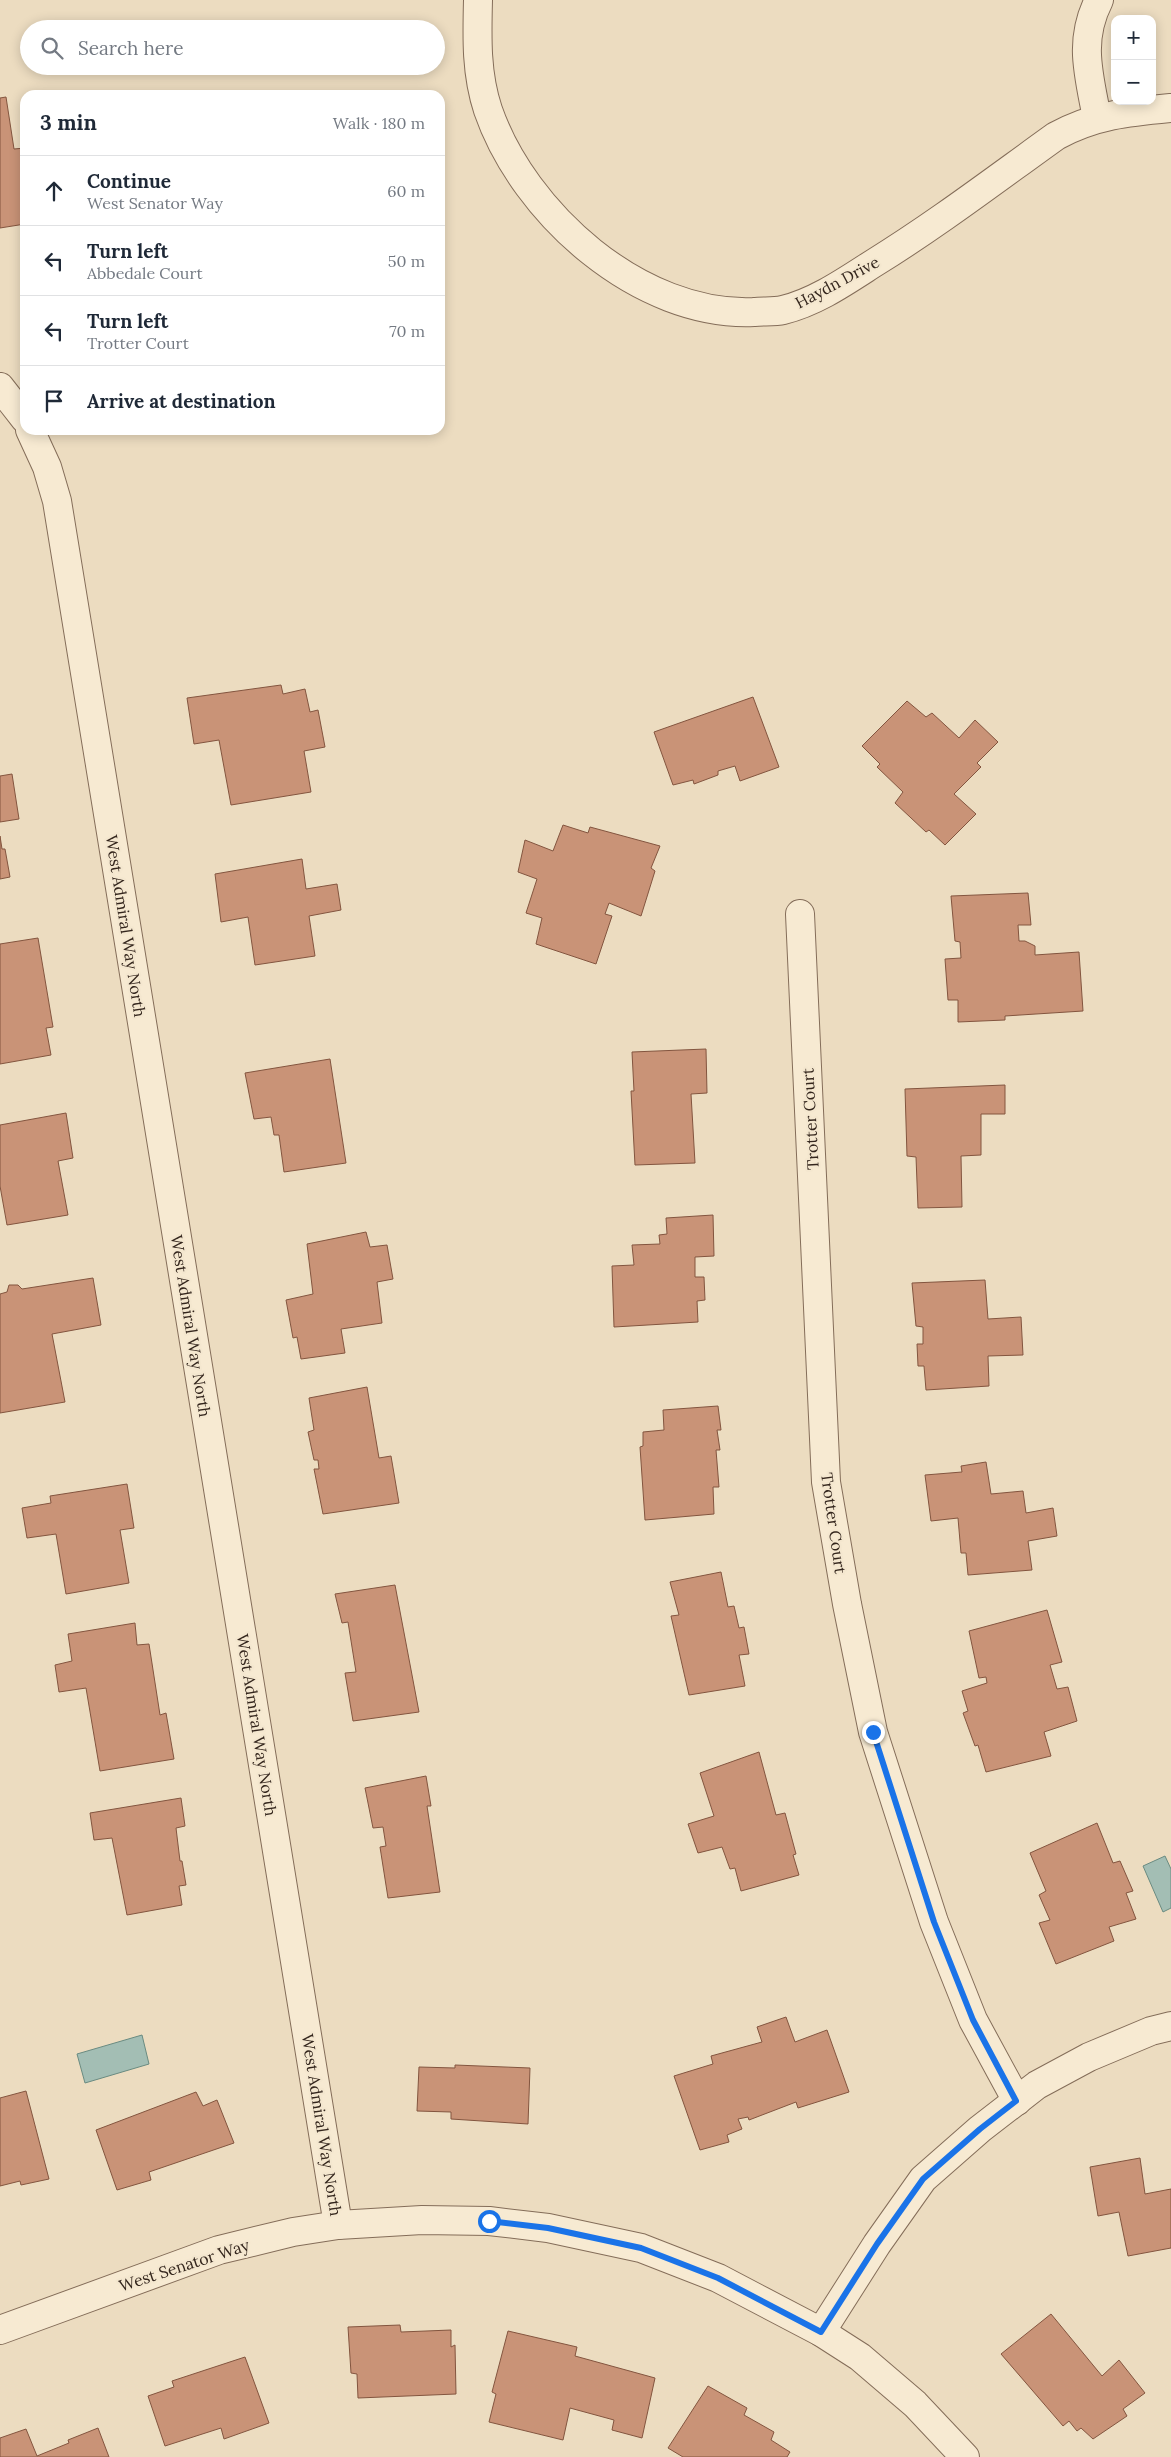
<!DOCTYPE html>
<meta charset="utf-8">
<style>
:root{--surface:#fff;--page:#f6f6f7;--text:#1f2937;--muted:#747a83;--line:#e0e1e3}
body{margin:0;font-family:Lora,serif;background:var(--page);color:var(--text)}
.controls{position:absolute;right:15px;top:15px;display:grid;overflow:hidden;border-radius:10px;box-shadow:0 2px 12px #0003}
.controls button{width:45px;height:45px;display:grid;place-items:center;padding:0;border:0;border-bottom:1px solid var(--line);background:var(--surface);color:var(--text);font:25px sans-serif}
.stop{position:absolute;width:15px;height:15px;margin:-11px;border:4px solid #1a73e8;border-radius:50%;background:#fff}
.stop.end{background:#1a73e8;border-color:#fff;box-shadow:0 1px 5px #0008}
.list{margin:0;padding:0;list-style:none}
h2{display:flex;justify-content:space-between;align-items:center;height:65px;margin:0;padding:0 20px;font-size:21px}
h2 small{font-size:16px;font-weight:400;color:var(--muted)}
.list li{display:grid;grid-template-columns:32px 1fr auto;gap:15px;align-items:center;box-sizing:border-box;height:70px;padding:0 20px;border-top:1px solid var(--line)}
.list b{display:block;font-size:19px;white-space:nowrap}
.list p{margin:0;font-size:16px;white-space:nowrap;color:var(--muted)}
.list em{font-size:16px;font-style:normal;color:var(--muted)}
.icon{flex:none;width:28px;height:28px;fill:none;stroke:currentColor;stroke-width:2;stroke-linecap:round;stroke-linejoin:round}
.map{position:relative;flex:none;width:1171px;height:2457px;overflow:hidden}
.search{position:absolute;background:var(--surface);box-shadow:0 2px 12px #0003;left:20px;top:20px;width:425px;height:55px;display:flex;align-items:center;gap:12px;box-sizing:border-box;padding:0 18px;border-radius:28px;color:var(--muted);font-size:19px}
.panel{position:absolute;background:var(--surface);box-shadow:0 2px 12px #0003;left:20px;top:90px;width:425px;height:345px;border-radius:15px}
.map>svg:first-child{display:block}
</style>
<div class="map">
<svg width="1171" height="2457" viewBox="0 0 1171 2457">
<rect width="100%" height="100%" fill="#ecdcc0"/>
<g fill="#a3beb4" stroke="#6a8b81">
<path d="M1165,1856L1171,1869V1908L1163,1912L1143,1866Z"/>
<path d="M142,2035L149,2064L85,2083L77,2054Z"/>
</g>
<g fill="#c99377" stroke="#83553f">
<path d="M6,97L14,149L25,148V224L0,228V98Z"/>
<path d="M281,685L283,694L305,689L310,712L318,710L325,747L304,751L311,792L231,805L219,740L194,744L187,698Z"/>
<path d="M753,697L779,767L740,781L735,766L718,771V775L694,784L693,780L673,785L654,732Z"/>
<path d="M907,701L926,717L932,713L959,738L975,720L998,742L977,763L981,767L954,794L976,814L945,845L929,830L926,832L895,803L903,792L877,767L880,764L862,746Z"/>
<path d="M12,774L19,819L0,822V776Z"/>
<path d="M563,825L588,833L590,827L660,846L651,868L655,871L641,916L609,903L605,914L612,916L596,964L536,944L542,918L526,913L537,879L518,872L525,840L553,851Z"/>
<path d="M0,836L2,849H5L10,877L0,879Z"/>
<path d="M302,859L306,889L337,884L341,910L309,916L315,956L255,965L248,917L221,922L215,874Z"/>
<path d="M1028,893L1031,925H1018L1019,941H1025L1035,946V955L1079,952L1083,1011L1005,1016V1020L958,1022V1000H948L945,959L961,958L960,942L955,941L951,896Z"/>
<path d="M38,938L53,1027L46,1028L51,1055L0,1064V944Z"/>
<path d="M706,1049L707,1093L691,1094L695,1163L635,1165L631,1091H634L632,1052Z"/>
<path d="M330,1059L346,1163L284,1172L279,1135H274L271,1117L254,1119L245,1073Z"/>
<path d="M1005,1085V1114H981V1155L961,1156L962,1207L918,1208L916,1157L907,1156L905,1089Z"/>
<path d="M66,1113L73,1158L58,1161L68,1215L7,1225L0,1186V1125Z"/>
<path d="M713,1215L714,1256L695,1257V1277H704L705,1300L697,1301L698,1322L614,1327L612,1266L634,1265L632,1245L660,1244L659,1235L667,1234L666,1218Z"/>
<path d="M366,1232L370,1247L387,1245L393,1279L377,1282L382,1323L341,1329L345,1353L301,1359L297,1337L293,1338L286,1300L313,1294L307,1244Z"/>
<path d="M93,1278L101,1325L52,1334L65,1402L0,1413V1294L7,1292L9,1285H18L22,1289Z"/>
<path d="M985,1280L988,1319L1021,1317L1023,1355L988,1356L989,1386L926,1390L924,1366H918L917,1344H923V1327L916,1326L912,1283Z"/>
<path d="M367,1387L379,1458L391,1456L399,1503L323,1514L314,1469H319L318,1460H314L308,1432L314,1430L309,1398Z"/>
<path d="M718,1406L721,1430H717L720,1450H716L719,1487H713L714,1514L645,1520L640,1447L643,1446V1432L664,1430L663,1410Z"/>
<path d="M986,1462L991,1494L1023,1491L1026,1513L1053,1508L1057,1536L1028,1541L1032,1570L968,1575L966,1553H961L958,1518L931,1521L925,1475L962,1472L961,1466Z"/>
<path d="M127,1484L134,1528L120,1530L129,1583L66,1594L56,1534L27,1538L22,1508L51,1503L50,1496Z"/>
<path d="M721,1572L728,1607L734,1606L739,1628L744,1627L749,1654L739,1655L745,1686L689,1695L671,1616L679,1615L670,1582Z"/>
<path d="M395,1585L419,1712L353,1721L345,1673L356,1672L348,1622L342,1623L335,1594Z"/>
<path d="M1047,1610L1062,1662L1050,1665L1057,1689L1068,1687L1077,1721L1044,1732L1051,1756L986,1772L978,1745L975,1746L963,1713L968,1711L962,1691L987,1683L986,1677L979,1678L969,1631Z"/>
<path d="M135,1623L137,1645L149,1644L160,1715L166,1713L174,1759L100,1771L86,1688L59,1692L55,1665L72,1661L68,1634Z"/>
<path d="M759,1752L776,1815L785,1813L796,1854L793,1855L799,1875L741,1891L735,1868L730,1869L722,1847L698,1853L688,1824L714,1816L700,1773Z"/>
<path d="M426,1776L431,1806H427L440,1892L388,1898L380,1847L386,1846L383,1827L373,1828L365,1788Z"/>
<path d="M181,1798L185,1826L176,1828L180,1861H182L186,1885L179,1886L182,1905L127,1915L112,1838L94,1840L90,1813Z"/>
<path d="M1097,1823L1113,1863L1120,1861L1133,1891L1126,1893L1136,1919L1109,1927L1114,1941L1056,1964L1039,1923L1050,1920L1039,1895L1046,1891L1030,1853Z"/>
<path d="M786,2017L795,2042L827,2030L849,2092L798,2108L796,2102L749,2120L748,2117L738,2119L742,2129L727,2135L729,2142L700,2150L674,2076L713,2064L711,2056L762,2042L757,2027Z"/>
<path d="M455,2065L530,2068L528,2124L451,2119V2112L417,2111L419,2067L455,2068Z"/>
<path d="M26,2091L49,2179L21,2185L20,2181L0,2186V2098Z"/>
<path d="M196,2092L203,2106L217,2100L234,2143L149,2172L151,2180L117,2190L96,2130Z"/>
<path d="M1140,2158L1145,2194L1171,2189V2248L1128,2256L1119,2212L1098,2216L1090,2167Z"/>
<path d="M1051,2314L1102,2376L1119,2360L1145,2393L1123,2409L1127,2416L1093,2439L1081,2428L1077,2431L1069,2421L1063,2426L1001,2354Z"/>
<path d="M400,2325L401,2332L451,2330V2347L455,2345L456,2394L358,2398L357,2374L351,2373L348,2327Z"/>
<path d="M508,2331L577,2347L575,2356L655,2378L642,2438L612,2430L614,2420L570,2408L563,2440L489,2422L496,2394L492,2392Z"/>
<path d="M245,2357L269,2423L224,2439L221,2428L165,2446L148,2396L174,2387L172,2381Z"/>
<path d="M708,2386L747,2408L744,2415L774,2432L771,2440L790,2452L787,2457H683L668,2448Z"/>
<path d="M98,2428L109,2457H0V2438L26,2429L37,2456L69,2443L68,2440Z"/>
</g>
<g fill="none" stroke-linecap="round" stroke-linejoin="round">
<defs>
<g id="minor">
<path d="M478,0C477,38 476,74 488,110C524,214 640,317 754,312C763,311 774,312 783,310C816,302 846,281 874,263C937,224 996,179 1056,136C1095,115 1128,112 1171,108"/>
<path d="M1097,118C1089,75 1078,41 1099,0"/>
<path d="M0,387L25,419"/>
<path d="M30,430L47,467L57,501L338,2225"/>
<path d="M800,914L826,1482L847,1604L873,1732L934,1922L973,2020L1017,2101"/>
<path d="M0,2330L219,2250L293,2232L338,2225L422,2220L489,2221L548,2228L641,2248L718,2278L821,2332L860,2357L915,2404L965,2457"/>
<path d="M821,2332L877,2244L923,2179L980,2129L1037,2085L1089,2057L1151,2031L1171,2026"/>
</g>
</defs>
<use href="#minor" stroke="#846d59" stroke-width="30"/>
<use href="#minor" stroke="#f7ead2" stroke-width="28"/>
</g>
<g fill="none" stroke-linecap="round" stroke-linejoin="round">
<path stroke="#1a73e8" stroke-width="6" d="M489,2221L548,2228L641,2248L718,2278L821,2332L877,2244L923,2179L980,2129L1016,2101L973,2020L934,1922L873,1732"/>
</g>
<g text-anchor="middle" stroke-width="4.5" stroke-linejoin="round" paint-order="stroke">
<g font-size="16" fill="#34261d" stroke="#f4e7cf">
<text transform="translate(837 282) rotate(-28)" y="6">Haydn Drive</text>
<text transform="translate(126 926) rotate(81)" y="6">West Admiral Way North</text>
<text transform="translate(810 1119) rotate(-93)" y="6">Trotter Court</text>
<text transform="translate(191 1326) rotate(81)" y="6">West Admiral Way North</text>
<text transform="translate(834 1523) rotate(82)" y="6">Trotter Court</text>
<text transform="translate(257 1725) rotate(81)" y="6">West Admiral Way North</text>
<text transform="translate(322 2125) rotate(81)" y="6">West Admiral Way North</text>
<text transform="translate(184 2265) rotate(-18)" y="6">West Senator Way</text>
</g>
</g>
</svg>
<div class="controls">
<button>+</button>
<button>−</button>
</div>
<div class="stop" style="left:489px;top:2221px"></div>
<div class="stop end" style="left:873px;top:1732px"></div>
<div class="search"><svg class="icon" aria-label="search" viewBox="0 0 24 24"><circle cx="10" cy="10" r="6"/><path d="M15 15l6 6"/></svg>Search here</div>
<section class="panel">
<h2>3 min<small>Walk · 180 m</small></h2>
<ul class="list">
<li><svg class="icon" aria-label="ahead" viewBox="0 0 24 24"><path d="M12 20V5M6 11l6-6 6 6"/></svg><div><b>Continue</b><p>West Senator Way</p></div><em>60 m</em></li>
<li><svg class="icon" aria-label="left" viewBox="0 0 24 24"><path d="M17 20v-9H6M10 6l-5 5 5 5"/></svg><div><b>Turn left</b><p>Abbedale Court</p></div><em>50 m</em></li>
<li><svg class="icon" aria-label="left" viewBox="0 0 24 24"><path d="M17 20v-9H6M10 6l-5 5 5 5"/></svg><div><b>Turn left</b><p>Trotter Court</p></div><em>70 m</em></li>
<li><svg class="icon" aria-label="arrive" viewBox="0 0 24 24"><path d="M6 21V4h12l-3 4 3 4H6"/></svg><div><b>Arrive at destination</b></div></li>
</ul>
</section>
</div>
